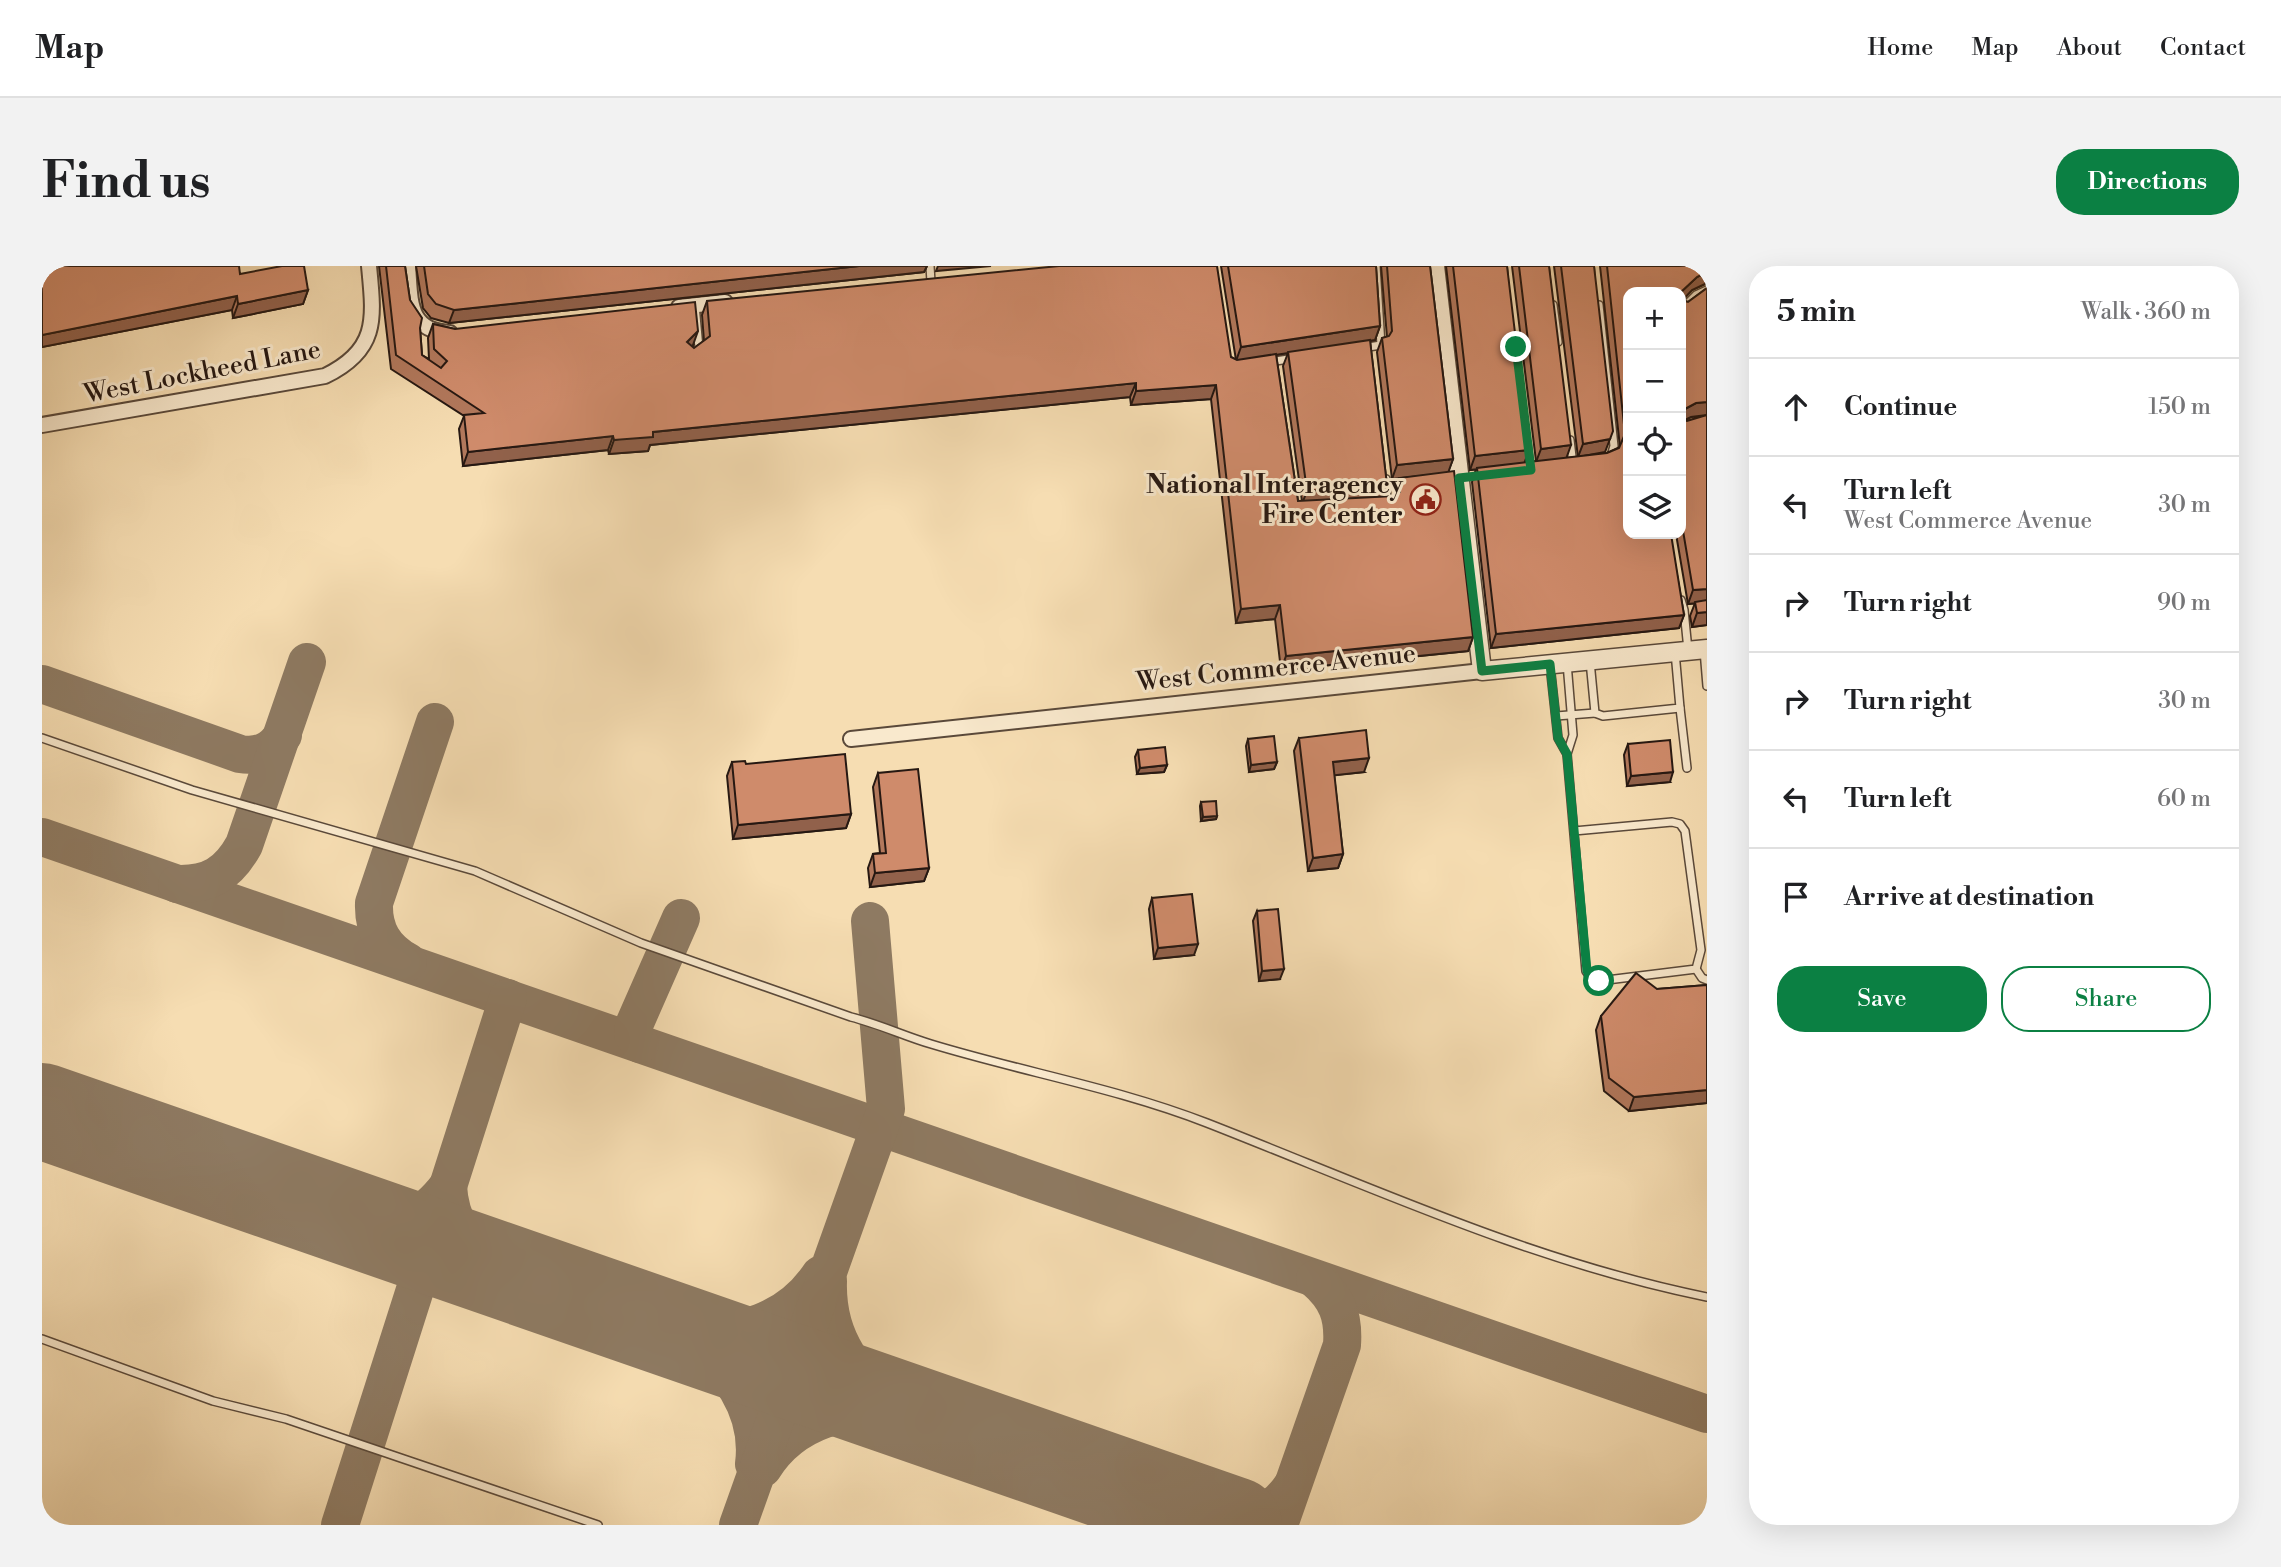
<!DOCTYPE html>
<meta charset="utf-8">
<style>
:root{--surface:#fff;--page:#f2f2f2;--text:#202124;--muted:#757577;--line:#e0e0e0;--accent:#0b8043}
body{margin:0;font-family:"Libre Bodoni",serif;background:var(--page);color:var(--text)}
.controls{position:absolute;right:21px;top:21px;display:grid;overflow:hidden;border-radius:14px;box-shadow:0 7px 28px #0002}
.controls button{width:63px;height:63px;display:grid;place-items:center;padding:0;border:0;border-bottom:2px solid var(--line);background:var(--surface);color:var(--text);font:35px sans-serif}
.stop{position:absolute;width:21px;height:21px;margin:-16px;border:5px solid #0b8043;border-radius:50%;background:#fff}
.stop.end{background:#0b8043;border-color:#fff;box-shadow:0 2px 7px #0008}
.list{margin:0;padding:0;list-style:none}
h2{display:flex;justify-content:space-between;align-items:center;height:91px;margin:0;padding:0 28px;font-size:30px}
h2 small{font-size:23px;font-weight:400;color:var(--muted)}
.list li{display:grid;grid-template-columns:46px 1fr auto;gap:21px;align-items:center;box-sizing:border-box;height:98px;padding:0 28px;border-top:2px solid var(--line)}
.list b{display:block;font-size:26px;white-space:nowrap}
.list p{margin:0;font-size:23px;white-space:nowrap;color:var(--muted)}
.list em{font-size:23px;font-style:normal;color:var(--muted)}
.actions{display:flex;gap:14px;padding:21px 28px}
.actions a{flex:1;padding:16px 0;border:2px solid var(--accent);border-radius:28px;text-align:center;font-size:24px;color:var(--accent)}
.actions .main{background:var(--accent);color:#fff}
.icon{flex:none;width:38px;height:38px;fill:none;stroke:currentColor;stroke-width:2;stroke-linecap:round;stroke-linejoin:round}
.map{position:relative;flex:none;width:1665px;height:1259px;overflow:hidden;border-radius:28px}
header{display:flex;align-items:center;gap:42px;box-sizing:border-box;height:98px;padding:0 35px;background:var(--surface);border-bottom:2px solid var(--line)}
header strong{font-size:33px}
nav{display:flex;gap:38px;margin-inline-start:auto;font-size:24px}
.intro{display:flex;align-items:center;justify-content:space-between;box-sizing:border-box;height:168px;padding:0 42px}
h1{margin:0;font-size:49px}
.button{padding:18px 32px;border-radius:28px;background:var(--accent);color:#fff;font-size:24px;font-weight:700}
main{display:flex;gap:42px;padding:0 42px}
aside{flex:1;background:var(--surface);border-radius:28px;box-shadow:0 7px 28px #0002}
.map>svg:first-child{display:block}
</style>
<header>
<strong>Map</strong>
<nav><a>Home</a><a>Map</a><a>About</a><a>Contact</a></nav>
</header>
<div class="intro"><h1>Find us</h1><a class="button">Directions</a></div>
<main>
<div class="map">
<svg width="1665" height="1259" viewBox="0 0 1665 1259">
<rect width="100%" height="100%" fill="#f6ddb2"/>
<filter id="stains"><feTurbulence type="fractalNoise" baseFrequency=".00286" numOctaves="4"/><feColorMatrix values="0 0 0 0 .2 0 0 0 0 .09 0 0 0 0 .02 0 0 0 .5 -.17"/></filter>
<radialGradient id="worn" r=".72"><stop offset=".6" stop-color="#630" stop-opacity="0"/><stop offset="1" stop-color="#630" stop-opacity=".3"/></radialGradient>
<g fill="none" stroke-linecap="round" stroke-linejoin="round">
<g stroke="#8e7a62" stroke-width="38">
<path d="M0,418L198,488C217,491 230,485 241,469"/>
<path d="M0,571L1665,1148"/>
<path d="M135,618C167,619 186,608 202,579L265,396"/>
<path d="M366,696C342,683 331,664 332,637L393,456"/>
<path d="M598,778L591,768L592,759L639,652"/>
<path d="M406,920C408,957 425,980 453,1002"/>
<path d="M315,954C359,957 377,958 406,920"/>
<path d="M786,1015C784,1073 814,1113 861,1143"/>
<path d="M643,1068C697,1068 746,1057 778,1009"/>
<path d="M643,1068C685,1099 719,1143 712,1198"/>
<path d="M721,1202C752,1152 806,1142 861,1143"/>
<path d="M1164,1249C1201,1254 1228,1253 1250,1220"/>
<path d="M298,1259L466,732"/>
<path d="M696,1259L844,843L828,655"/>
<path d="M1237,1259L1300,1079C1302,1050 1295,1032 1273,1013"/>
</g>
<path stroke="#8e7a62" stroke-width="96" d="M0,845L1192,1259"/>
<defs>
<g id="service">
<path d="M888,0L889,16"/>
<path d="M1511,39L1516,76"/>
<path d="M1557,39L1572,180L1569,190"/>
<path d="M1639,44L1654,29L1665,24"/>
<path d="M1320,82L1339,79L1334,0"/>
<path d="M652,85L657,82L653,39"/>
<path d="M1227,96L1253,92"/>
<path d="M1528,174L1531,199"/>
<path d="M1485,177L1488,204"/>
<path d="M1344,213L1345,238"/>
<path d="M1639,334L1642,344L1646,384"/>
<path d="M1662,384L1665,420"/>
<path d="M1548,395L1553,447L1561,450L1638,442L1633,386"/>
<path d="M1508,399L1516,472L1525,488L1531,469L1525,397"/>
<path d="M1638,442L1645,502"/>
<path d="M1514,450L1553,447"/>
<path d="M0,472L150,524L433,605L599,677L809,751C837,758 862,770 889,778C981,806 1075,822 1165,857C1329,921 1491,996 1665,1031"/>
<path d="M1525,488L1544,705L1549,712L1557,715L1654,703L1659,684L1643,565L1638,558L1630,556L1532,565"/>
<path d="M1654,703L1660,712L1665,714"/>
<path d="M0,1073L171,1135L244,1153L556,1259"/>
</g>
<g id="minor">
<path d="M366,0C369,34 365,65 408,67"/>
<path d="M637,41L683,36"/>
<path d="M0,159L283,110C337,84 332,52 327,0"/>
<path d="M809,473L1440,405"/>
</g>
<path id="tertiary" d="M1393,0L1440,405L1665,383"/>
</defs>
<use href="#service" stroke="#5a493a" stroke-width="10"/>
<use href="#minor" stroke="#5a493a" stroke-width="18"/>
<use href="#tertiary" stroke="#5a493a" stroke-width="21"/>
<use href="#service" stroke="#f9e9cd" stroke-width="7"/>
<use href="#minor" stroke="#f9e9cd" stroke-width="14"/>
<use href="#tertiary" stroke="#f9e9cd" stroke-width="18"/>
</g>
<g fill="#b2785c" stroke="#261812" stroke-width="2" fill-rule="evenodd">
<path d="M337,0H363L368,34L378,62L380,89L387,93L386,72L391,58L413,63L651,79L650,80L652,82L662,75L660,49L665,35L1189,91L1194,94L1179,0H1334L1338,60L1333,74L1328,75L1345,219L1341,231L1352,230V225L1356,212L1350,213L1335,86L1340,72L1345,71L1339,0H1388L1411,193L1406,206L1431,371L1426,385L1239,404L1233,353L1194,357L1169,133L1089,139L1088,131L608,179L606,185L567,188L566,184L421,200L417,163L422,150L349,103ZM1246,87L1241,100L1260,235H1256L1234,89Z"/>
<path d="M374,0H885L882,6L407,57L389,52L381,42Z"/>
<path d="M1404,0H1465L1482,197L1494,195L1470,0H1507L1524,192L1536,191L1512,0H1552L1563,186L1549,189L1565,187L1578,181L1558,0H1665V19L1663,18L1650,24L1640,34L1646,36L1665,22V359L1650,361L1648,350L1653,337L1646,338L1634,268H1639V26H1586L1642,349L1637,362L1449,382L1430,216L1434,203L1428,204ZM1665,149L1645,155L1642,154L1649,151Z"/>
<path d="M0,3L198,8L266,24L261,38L191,52L190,44L0,81Z"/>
<path d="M1257,472L1322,506L1292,509L1301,588L1296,602L1266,605L1252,485Z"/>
<path d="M1206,473L1235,496L1232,503L1207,506L1204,480Z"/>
<path d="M1586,478L1628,516L1585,520L1582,489Z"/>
<path d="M1096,484L1125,499L1122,506L1095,508L1093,491Z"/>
<path d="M690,496L809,548L804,562L691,573L685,510Z"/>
<path d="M836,507L887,602L882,615L828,621L826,602L831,588L838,587L831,521Z"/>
<path d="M1159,536L1175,550L1174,553L1159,555L1158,540Z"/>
<path d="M1110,632L1152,689L1112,693L1107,643Z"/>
<path d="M1215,645L1238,713L1217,715L1211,655Z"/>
<path d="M1665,719V837L1587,845L1562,825L1554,764L1559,750L1615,723Z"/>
</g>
<g fill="#91614b" stroke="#261812" stroke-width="2">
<path d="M817,0H885L882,6L407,57L412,44Z"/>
<path d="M896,0H949L894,5Z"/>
<path d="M1665,6V13L1663,18L1650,24L1639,36V26L1655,11Z"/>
<path d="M266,24L261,38L191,52L196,38Z"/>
<path d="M195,30L190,44L0,81V69Z"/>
<path d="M1338,60L1333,74L1194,95L1199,81Z"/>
<path d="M656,65L651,79L640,90L645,76Z"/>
<path d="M1094,117L1088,131L608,179L606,185L567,188L572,174L611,166Z"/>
<path d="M1174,119L1169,133L1089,139L1094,125Z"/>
<path d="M1665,136V149L1649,151L1639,156L1641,144L1654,137Z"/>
<path d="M571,170L566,184L421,200L426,186Z"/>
<path d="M1568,173L1563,186L1536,191L1541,178Z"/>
<path d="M1529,179L1524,193L1494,196L1499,183Z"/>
<path d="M1487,184L1482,198L1428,204L1433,190Z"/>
<path d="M1411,193L1406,207L1350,213L1355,199Z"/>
<path d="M1345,219L1340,232L1260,238L1265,225Z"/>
<path d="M1665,323V336L1646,338L1651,324Z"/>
<path d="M1238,339L1233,353L1194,357L1199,343Z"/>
<path d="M1665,346V359L1650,361L1655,347Z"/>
<path d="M1642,349L1637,362L1449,382L1454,368Z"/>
<path d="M1431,371L1426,385L1239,404L1244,390Z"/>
<path d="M1327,492L1322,506L1286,510L1291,496Z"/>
<path d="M1235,496L1232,503L1207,506L1209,499Z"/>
<path d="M1125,499L1122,506L1095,508L1098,502Z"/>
<path d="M1631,506L1628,516L1585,520L1589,510Z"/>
<path d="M809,548L804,562L691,573L696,559Z"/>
<path d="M1175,550L1174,553L1159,555L1161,551Z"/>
<path d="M1301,588L1296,602L1266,605L1271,592Z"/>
<path d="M887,602L882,615L828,621L833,607Z"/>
<path d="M1156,678L1152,689L1112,693L1116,682Z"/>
<path d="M1242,703L1238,713L1217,715L1220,705Z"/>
<path d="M1665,824V837L1587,845L1592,831Z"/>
</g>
<g fill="#cf8b6b" stroke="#261812" stroke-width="2">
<path d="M13,0H197L198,8L240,0H262L266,24L196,38L195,30L0,69V3Z"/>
<path d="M344,0H363L368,34L380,52L378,62L380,89L399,102L405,95L392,83L391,58L413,63L653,36L656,65L645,76L652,82L668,70L665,35L1017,0H1175L1189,91L1195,94L1234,88L1256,235L1352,230L1358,226L1357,212L1412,205L1431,371L1244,390L1238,339L1199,343L1174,119L1094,125V117L611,166V171L572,174L571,170L426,186L422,149L442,147L354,89Z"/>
<path d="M382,0H817L412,44L394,38L386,28Z"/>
<path d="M1186,0H1334L1338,60L1199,81Z"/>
<path d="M1345,0H1388L1411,193L1355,199L1340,72L1347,70L1350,65Z"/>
<path d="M1411,0H1465L1487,184L1433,190Z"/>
<path d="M1477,0H1507L1529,179L1499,183Z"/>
<path d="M1519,0H1552L1571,165L1568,173L1541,178Z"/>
<path d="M1565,0H1665V6L1655,11L1639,26V34L1646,36L1665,22V136L1654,137L1641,144L1639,153L1645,155L1665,149V323L1651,324L1639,253V26H1586V268H1629L1642,349L1454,368L1435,202L1565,187L1577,182L1583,168Z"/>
<path d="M1328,74L1345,219L1265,225L1246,86Z"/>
<path d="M1665,334V346L1655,347L1653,336Z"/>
<path d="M1324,464L1327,492L1291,496L1301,588L1271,592L1257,472Z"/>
<path d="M1232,470L1235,496L1209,499L1206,473Z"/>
<path d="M1628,474L1631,506L1589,510L1586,478Z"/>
<path d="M1123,481L1125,499L1098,502L1096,484Z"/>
<path d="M803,488L809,548L696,559L690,496L703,495L704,498Z"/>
<path d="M876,503L887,602L833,607L831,588L844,587L836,507Z"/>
<path d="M1174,535L1175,550L1161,551L1159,536Z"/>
<path d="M1150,628L1156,678L1116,682L1110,632Z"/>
<path d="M1236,643L1242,703L1220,705L1215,645Z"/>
<path d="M1594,707L1615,723L1665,719V824L1592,831L1567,812L1559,750Z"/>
</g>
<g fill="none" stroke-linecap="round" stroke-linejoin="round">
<path stroke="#0b8043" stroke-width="9" d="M1474,81L1489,204L1417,212L1440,405L1508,398L1516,472L1525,488L1545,705L1549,712L1557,715"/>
</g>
<defs>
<symbol id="civic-ring" viewBox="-11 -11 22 22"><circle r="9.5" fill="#f9e9cd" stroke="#8f2418" stroke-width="1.5"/><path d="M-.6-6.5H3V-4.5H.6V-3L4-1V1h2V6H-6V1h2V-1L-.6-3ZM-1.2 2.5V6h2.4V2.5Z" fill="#8f2418"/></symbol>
</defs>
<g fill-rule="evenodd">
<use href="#civic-ring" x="1366" y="216" width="35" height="35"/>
</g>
<g text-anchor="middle" stroke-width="6" stroke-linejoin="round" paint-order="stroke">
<g font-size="26" fill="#261812" stroke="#f9e9cd">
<text transform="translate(160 105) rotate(-11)" y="9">West Lockheed Lane</text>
<text transform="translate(1234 401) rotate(-6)" y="9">West Commerce Avenue</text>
</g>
<g font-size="26" font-weight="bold" fill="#261812" stroke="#f9e9cd" text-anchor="end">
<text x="1361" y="227">National Interagency<tspan x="1361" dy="30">Fire Center</tspan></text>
</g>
</g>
<rect width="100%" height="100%" filter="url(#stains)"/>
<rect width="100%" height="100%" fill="url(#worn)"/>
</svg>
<div class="controls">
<button>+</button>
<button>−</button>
<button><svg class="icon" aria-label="locate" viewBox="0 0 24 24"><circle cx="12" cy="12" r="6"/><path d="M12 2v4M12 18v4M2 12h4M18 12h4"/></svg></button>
<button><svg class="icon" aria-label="layers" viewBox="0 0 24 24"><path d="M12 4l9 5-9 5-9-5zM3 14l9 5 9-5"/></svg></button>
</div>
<div class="stop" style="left:1557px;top:715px"></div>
<div class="stop end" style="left:1474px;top:81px"></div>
</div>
<aside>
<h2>5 min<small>Walk · 360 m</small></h2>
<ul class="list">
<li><svg class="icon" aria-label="ahead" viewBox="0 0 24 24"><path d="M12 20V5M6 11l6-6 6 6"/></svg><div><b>Continue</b></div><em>150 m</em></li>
<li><svg class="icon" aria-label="left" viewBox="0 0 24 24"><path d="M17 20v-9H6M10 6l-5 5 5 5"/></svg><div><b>Turn left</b><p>West Commerce Avenue</p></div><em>30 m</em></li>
<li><svg class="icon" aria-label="right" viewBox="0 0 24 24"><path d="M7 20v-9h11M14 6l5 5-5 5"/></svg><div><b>Turn right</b></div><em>90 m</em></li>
<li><svg class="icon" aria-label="right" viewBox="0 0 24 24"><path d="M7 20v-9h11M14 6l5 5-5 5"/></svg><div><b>Turn right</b></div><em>30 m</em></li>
<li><svg class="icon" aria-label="left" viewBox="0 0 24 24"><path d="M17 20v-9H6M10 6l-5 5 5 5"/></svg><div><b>Turn left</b></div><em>60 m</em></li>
<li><svg class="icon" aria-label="arrive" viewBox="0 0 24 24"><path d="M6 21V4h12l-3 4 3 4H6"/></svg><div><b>Arrive at destination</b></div></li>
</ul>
<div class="actions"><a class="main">Save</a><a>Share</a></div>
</aside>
</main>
